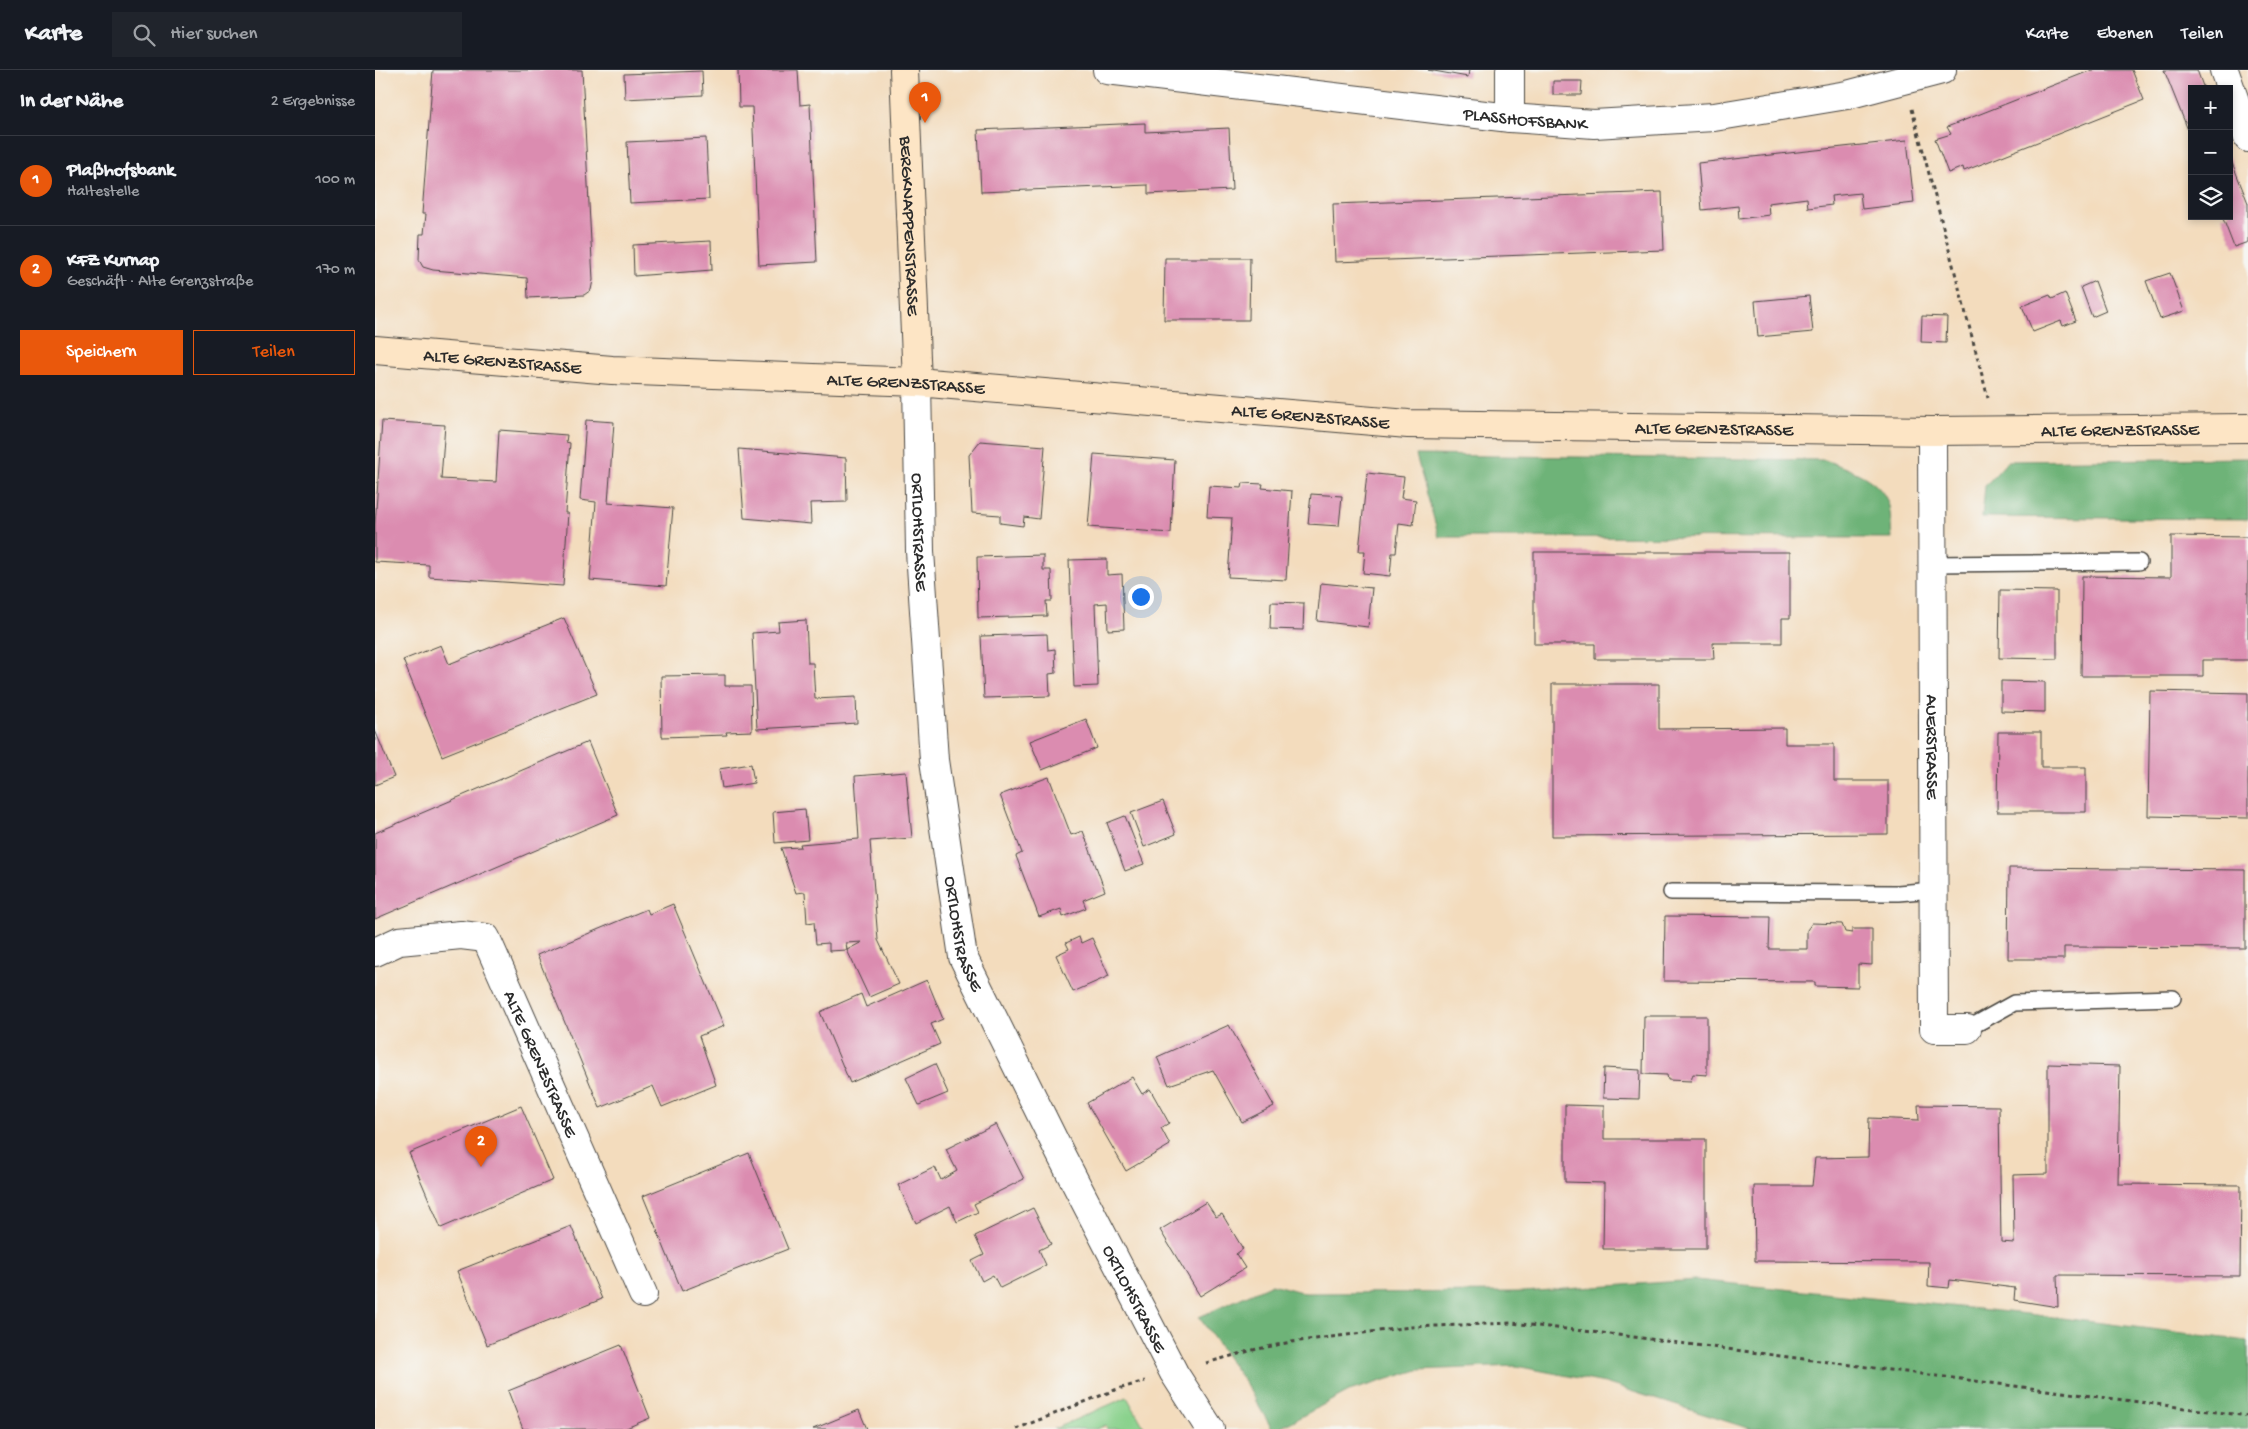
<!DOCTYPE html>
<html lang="de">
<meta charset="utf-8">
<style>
:root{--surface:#171b24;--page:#20242c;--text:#f1f3f6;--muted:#9ea1a6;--line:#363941;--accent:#ea580c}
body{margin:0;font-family:"Gochi Hand",sans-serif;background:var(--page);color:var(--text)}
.controls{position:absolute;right:15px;top:15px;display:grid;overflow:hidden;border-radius:0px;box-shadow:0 2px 8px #0003}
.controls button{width:45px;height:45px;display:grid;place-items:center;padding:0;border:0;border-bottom:1px solid var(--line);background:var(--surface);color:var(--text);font:25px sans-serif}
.you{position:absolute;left:765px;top:526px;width:18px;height:18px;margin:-12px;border:4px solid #fff;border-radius:50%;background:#1a73e8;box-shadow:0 0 0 8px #1a73e833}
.badge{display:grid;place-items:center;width:32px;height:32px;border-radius:50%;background:var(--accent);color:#fff;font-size:16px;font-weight:700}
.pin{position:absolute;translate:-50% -41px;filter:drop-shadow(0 1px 2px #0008)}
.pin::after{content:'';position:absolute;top:26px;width:18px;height:15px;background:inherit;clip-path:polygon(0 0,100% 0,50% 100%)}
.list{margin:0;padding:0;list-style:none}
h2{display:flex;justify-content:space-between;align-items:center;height:65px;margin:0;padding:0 20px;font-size:21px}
h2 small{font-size:16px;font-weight:400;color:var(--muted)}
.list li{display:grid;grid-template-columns:32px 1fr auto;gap:15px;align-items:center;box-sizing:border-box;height:90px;padding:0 20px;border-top:1px solid var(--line)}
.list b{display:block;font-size:19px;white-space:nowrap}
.list p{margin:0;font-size:16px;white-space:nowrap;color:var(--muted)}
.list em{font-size:16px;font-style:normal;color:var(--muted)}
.actions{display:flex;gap:10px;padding:15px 20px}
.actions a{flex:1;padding:11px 0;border:1px solid var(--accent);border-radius:0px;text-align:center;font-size:18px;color:var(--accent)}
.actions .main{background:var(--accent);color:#fff}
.icon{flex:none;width:28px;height:28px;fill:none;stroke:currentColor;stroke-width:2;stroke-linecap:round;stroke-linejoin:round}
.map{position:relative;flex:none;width:1873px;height:1359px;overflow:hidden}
header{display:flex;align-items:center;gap:30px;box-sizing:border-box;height:70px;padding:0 25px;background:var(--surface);border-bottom:1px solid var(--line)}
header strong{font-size:24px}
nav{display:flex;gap:28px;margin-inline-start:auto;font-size:18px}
.search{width:350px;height:45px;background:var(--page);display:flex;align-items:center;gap:12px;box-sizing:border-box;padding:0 18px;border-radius:0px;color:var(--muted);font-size:19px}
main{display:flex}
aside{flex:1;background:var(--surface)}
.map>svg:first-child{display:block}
</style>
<header>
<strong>Karte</strong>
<div class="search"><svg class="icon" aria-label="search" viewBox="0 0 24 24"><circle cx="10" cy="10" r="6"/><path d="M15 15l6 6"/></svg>Hier suchen</div>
<nav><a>Karte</a><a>Ebenen</a><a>Teilen</a></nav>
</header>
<main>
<aside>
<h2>In der Nähe<small>2 Ergebnisse</small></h2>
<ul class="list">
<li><span class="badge">1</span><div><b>Plaßhofsbank</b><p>Haltestelle</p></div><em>100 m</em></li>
<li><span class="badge">2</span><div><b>KFZ Kurnap</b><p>Geschäft · Alte Grenzstraße</p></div><em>170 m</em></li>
</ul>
<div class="actions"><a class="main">Speichern</a><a>Teilen</a></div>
</aside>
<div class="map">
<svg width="1873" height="1359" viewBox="0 0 1873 1359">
<rect width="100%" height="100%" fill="#f6f6f2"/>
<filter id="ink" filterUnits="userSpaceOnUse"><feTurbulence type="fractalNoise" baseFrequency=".02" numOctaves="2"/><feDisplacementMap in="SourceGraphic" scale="10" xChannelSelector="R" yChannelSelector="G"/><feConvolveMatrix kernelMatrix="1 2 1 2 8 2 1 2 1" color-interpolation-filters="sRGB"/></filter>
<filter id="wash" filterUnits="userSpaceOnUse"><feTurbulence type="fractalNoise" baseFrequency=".0096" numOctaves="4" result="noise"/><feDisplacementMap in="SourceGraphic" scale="20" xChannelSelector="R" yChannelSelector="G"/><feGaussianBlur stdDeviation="1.12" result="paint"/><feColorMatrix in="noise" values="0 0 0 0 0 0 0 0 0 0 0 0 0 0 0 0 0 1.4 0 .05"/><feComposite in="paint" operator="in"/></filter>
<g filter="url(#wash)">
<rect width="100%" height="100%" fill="#f3dcbd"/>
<path fill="#89d18c" stroke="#5a7e5c" d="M752,1327L770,1359H732L731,1355L722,1359H679Z"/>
<g fill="#6eb378" stroke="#4c6f52">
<path d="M1041,385L1450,390C1475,400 1506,408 1514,436C1516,446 1516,458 1517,468L1064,467Z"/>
<path d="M1873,388V449L1607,447L1610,416L1633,391Z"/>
<path d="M1321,1210L1662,1245L1873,1271V1359H1376L1230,1313L1141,1296L1043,1300L974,1321L903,1359H897L871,1314L824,1247L897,1214L930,1223L1148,1222Z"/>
</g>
<g id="blocks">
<g fill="#db8cb0">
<path d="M58,0H207L218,210L216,220L209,225L153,228L152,208L58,200L48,197L44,190L45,164H49L51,144H47Z"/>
<path d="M363,0H423L425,35L435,34L442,192L384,195L377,37H364Z"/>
<path d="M1053,0H1094L1093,7Z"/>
<path d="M1717,0H1757L1769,30L1589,101L1588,97L1573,103L1560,69L1576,64L1572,57Z"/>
<path d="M1789,0H1822L1829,19H1817V70Z"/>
<path d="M327,1L328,25L250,29L249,4Z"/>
<path d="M1178,11H1207L1206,25H1178Z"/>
<path d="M770,53V62L854,58L857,120L773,124V115L606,122L603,60Z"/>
<path d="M331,68L334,129L255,133L252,72Z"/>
<path d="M1532,70L1539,133L1487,139L1485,123L1456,126L1457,135L1433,138L1432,128L1393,133L1394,145L1364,149L1363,136L1327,140L1323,93Z"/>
<path d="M1854,85L1873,133V172L1859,177L1847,146H1854Z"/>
<path d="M1287,122L1289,180L960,192L958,134Z"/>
<path d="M336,171L337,200L259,206L258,175Z"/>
<path d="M790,188H875L874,250H789Z"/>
<path d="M1795,203L1809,241L1785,249L1771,211Z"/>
<path d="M1720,211L1731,241L1717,247L1706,217Z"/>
<path d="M1690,223L1701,251L1688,256L1686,251L1658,262L1647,236L1675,225L1677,229Z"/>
<path d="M1434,226L1438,262L1383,267L1380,231Z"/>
<path d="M1547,246L1572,247L1571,273L1546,272Z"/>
<path d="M211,350L239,352L233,433L298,438L291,516L215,510L221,432L205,430Z"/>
<path d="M7,351L70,355L66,409L121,412L124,360L192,365L191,372L195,373L190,443H193L188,516L54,507V495L0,492V455Z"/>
<path d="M605,371L670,376L664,449L649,447L648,456L625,453V445L597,443L594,385Z"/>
<path d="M364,379L471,388L472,432L435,433L436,454L369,448Z"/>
<path d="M719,384L800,390L796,463L713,457Z"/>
<path d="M992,403L1029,407L1026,428L1041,430L1038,455L1024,453L1021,483H1017L1015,506L988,503L990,481H984Z"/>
<path d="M868,413L888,414L887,418L917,421L911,510L853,507L857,448L832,447L834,416L867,418Z"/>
<path d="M936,424L967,426L964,456L933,454Z"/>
<path d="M1796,466L1873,467V590H1828V606H1706L1707,506L1796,507Z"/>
<path d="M1159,482H1415V548H1407V573H1338L1339,589H1220V574H1159Z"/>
<path d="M668,485V500H676L677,531H671L672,546L603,548L602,487Z"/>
<path d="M732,489V505L747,504L749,559L733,560L732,533L720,534L723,616L699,617L694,490Z"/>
<path d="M946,513L997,518L993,557L942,551Z"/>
<path d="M1625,520L1682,521V589L1624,588Z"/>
<path d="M896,532L929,533L928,560L895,559Z"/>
<path d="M189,548L222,624L67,686L28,590L66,575L74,594Z"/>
<path d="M431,550L433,593H438L440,629L481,627L482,653L382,659L377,563L404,561L403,552Z"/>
<path d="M672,564L673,580L680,579L681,603L674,604L675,626L609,628L606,566Z"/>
<path d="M350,605V616H376L377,661L351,662L352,665L287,667L286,606Z"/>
<path d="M1626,611L1670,612V642L1626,641Z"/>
<path d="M1177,614H1284V659L1410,658V674H1459V711H1513V764L1177,766Z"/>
<path d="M1775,621L1873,623V748L1773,746Z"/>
<path d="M711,649L722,678L667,700L655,671Z"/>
<path d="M0,660L19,707L0,715Z"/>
<path d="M1623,662H1666V697H1711V742H1622Z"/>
<path d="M213,672L243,745L0,849V763Z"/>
<path d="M376,694L379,713L347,718L344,699Z"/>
<path d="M531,702L537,768L495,771L503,870L524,914L494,927L472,880L487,872L471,873L472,880L454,881V873L441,874L439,852L432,853L430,822L421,823L406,778L426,777L425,774L484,769L480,706Z"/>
<path d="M674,707L696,765L708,761L730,821L708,830L711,838L688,847L686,839L664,847L641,786L647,783L625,725Z"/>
<path d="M788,731L801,764L769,777L756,743Z"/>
<path d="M430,739L433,770L400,773L398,742Z"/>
<path d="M750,746L769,794L750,801L732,753Z"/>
<path d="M1634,798L1870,800V878L1689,877V889H1633Z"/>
<path d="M298,834L349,956L324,966L341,1015L287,1037L278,1016L225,1038L162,885L272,839L274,844Z"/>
<path d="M1290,846L1395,847L1394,879H1432V860L1437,853L1467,854L1470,862L1477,863V859H1497V895L1483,894V917L1440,916V912L1289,911Z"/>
<path d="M704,867L706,873L717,868L734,906L698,922L681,885L694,879L691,873Z"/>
<path d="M552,910L568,949L556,954L565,974L475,1013L445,942L486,924L491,937Z"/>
<path d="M1269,946H1332V1005L1318,1004L1316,1011L1293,1010L1292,1005L1268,1004Z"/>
<path d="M854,955L899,1036L867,1052L838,1000L794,1015L782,987Z"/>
<path d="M560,994L573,1023L544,1035L531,1008Z"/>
<path d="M1673,994L1745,996L1743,1114L1866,1115L1865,1206L1682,1205L1683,1237L1639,1230L1640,1218L1575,1210L1574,1218L1553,1216L1554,1192L1380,1191L1379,1116H1437L1440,1088L1493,1087L1494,1048L1544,1050L1543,1035L1624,1036L1626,1172L1639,1173L1638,1105L1673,1104Z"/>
<path d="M1229,998L1265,1000L1264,1029L1228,1028Z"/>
<path d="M757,1007L767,1024L775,1019L794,1053L786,1058L795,1075L751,1101L712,1033Z"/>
<path d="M1190,1035L1229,1036V1069H1331V1179H1228L1229,1113L1190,1112Z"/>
<path d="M146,1036L178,1110L66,1158L34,1083Z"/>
<path d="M621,1054L649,1109L599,1134L603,1142L582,1152L575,1136L541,1153L523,1115L560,1097L566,1110L582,1101L571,1079Z"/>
<path d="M374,1083L413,1179L307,1221L268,1126Z"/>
<path d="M831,1132L841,1147L847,1144L868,1179L861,1184L870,1198L825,1226L785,1160Z"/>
<path d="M658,1138L676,1174L664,1180L671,1195L625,1218L618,1205L607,1211L597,1191L609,1185L600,1166Z"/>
<path d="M196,1156L227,1229L112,1275L82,1201Z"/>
<path d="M246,1275L275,1348L249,1359H148L133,1321Z"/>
<path d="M484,1340L492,1359H438Z"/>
</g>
</g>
</g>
<g filter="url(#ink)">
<use href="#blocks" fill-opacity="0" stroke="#494641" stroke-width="1"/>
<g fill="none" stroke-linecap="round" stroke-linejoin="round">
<defs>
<g id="lane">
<path d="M1558,494L1764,492"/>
<path d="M1296,822L1523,823L1558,820"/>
<path d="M1592,959L1639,933L1798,928"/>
</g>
<g id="street">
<path id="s1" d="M732,0L1135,48L1219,54L1339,47L1472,25L1567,0"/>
<path d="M1849,0L1873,68"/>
<path d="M1135,48V0"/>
<path id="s2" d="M542,312L545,481L559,690L588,887L685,1083L799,1303L835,1359"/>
<path id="s3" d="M1557,361L1559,959H1592"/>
<path id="s4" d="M0,882L24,871L86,865L111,868L268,1224"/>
</g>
<g id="secondary">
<path id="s5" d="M529,0L542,312"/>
<path id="s6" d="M0,280L237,300L542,312L1033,354L1557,361L1873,358"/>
</g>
</defs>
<use href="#lane" stroke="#494641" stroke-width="18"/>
<use href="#street" stroke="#494641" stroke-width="30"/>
<use href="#secondary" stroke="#494641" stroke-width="30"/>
<g stroke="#494641" stroke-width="3" stroke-dasharray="4 4" stroke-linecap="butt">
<path d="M1537,39L1613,328"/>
<path d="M831,1293L878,1280L916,1272L1036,1257L1137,1253L1235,1264L1873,1346"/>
<path d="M641,1359L740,1320L770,1311"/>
</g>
<use href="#lane" stroke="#fff" stroke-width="15"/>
<use href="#street" stroke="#fff" stroke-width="28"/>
<use href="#secondary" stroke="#fde5c5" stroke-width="28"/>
</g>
</g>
<g text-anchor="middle" stroke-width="4" stroke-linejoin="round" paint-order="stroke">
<g font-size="18" fill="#2b2b2b" stroke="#f6f6f2">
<text dy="6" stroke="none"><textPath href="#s1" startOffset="421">PLASSHOFSBANK</textPath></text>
<text dy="6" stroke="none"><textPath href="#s5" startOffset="156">BERGKNAPPENSTRASSE</textPath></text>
<text dy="6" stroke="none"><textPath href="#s6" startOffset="128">ALTE GRENZSTRASSE</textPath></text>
<text dy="6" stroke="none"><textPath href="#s6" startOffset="532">ALTE GRENZSTRASSE</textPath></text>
<text dy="6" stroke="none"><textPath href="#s6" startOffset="938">ALTE GRENZSTRASSE</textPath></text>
<text dy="6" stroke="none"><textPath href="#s6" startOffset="1342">ALTE GRENZSTRASSE</textPath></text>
<text dy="6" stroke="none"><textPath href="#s6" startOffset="1748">ALTE GRENZSTRASSE</textPath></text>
<text dy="6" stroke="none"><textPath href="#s2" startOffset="150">ORTLOHSTRASSE</textPath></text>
<text dy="6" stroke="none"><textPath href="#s3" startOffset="316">AUERSTRASSE</textPath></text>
<text dy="6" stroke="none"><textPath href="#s2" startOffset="555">ORTLOHSTRASSE</textPath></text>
<text dy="6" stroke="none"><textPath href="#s4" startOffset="251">ALTE GRENZSTRASSE</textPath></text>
<text dy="6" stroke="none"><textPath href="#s2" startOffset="960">ORTLOHSTRASSE</textPath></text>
</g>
</g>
</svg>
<div class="controls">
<button>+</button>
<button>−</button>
<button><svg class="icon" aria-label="layers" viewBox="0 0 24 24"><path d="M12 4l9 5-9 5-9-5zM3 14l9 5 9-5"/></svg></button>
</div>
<div class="you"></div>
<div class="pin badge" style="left:550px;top:53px">1</div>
<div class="pin badge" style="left:106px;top:1097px">2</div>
</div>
</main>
